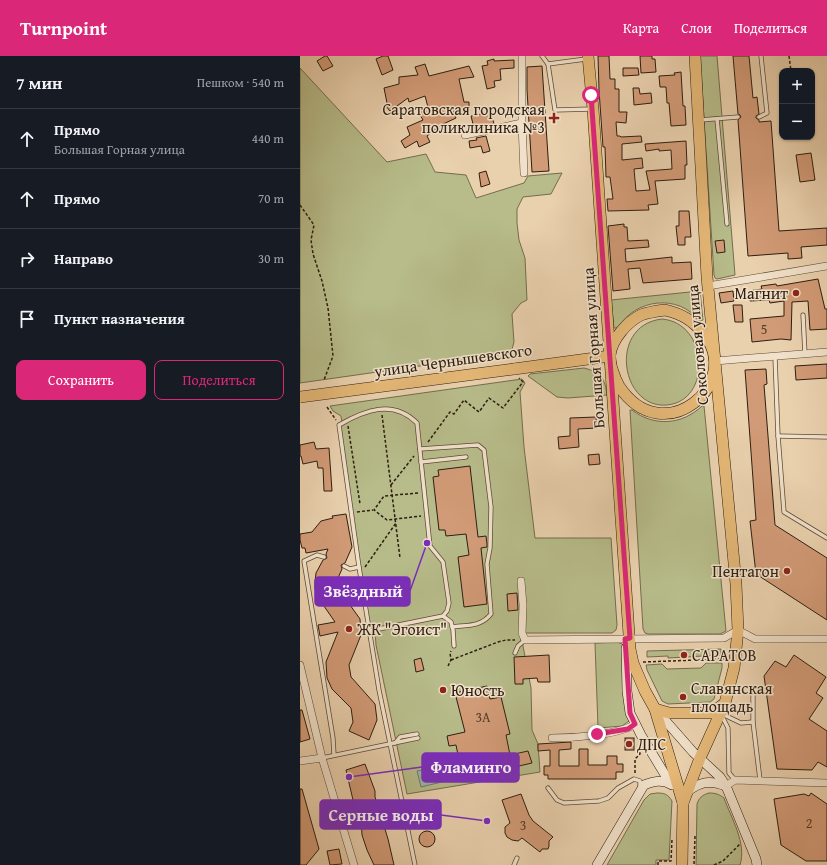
<!DOCTYPE html>
<html lang="ru">
<meta charset="utf-8">
<style>
:root{--surface:#171b24;--page:#242831;--text:#f1f3f6;--muted:#9ea1a6;--line:#363941;--accent:#db2777}
body{margin:0;font-family:"Gentium Book Plus",serif;background:var(--page);color:var(--text)}
.controls{position:absolute;right:12px;top:12px;display:grid;overflow:hidden;border-radius:8px;box-shadow:0 1px 3px #0004}
.controls button{width:36px;height:36px;display:grid;place-items:center;padding:0;border:0;border-bottom:1px solid var(--line);background:var(--surface);color:var(--text);font:20px sans-serif}
.stop{position:absolute;width:12px;height:12px;margin:-9px;border:3px solid #db2777;border-radius:50%;background:#fff}
.stop.end{background:#db2777;border-color:#fff;box-shadow:0 1px 4px #0008}
.list{margin:0;padding:0;list-style:none}
h2{display:flex;justify-content:space-between;align-items:center;height:52px;margin:0;padding:0 16px;font-size:17px}
h2 small{font-size:13px;font-weight:400;color:var(--muted)}
.list li{display:grid;grid-template-columns:26px 1fr auto;gap:12px;align-items:center;box-sizing:border-box;height:60px;padding:0 16px;border-top:1px solid var(--line)}
.list b{display:block;font-size:15px;white-space:nowrap}
.list p{margin:0;font-size:13px;white-space:nowrap;color:var(--muted)}
.list em{font-size:13px;font-style:normal;color:var(--muted)}
.actions{display:flex;gap:8px;padding:12px 16px}
.actions a{flex:1;padding:9px 0;border:1px solid var(--accent);border-radius:8px;text-align:center;font-size:14px;color:var(--accent)}
.actions .main{background:var(--accent);color:#fff}
.icon{flex:none;width:22px;height:22px;fill:none;stroke:currentColor;stroke-width:2;stroke-linecap:round;stroke-linejoin:round}
.map{position:relative;flex:none;width:527px;height:809px;overflow:hidden}
header{display:flex;align-items:center;gap:24px;box-sizing:border-box;height:56px;padding:0 20px;background:var(--accent);color:#fff}
header strong{font-size:19px}
nav{display:flex;gap:22px;margin-inline-start:auto;font-size:14px}
main{display:flex}
aside{flex:1;background:var(--surface)}
.map>svg:first-child{display:block}
</style>
<header>
<strong>Turnpoint</strong>
<nav><a>Карта</a><a>Слои</a><a>Поделиться</a></nav>
</header>
<main>
<aside>
<h2>7 мин<small>Пешком · 540 m</small></h2>
<ul class="list">
<li><svg class="icon" aria-label="ahead" viewBox="0 0 24 24"><path d="M12 20V5M6 11l6-6 6 6"/></svg><div><b>Прямо</b><p>Большая Горная улица</p></div><em>440 m</em></li>
<li><svg class="icon" aria-label="ahead" viewBox="0 0 24 24"><path d="M12 20V5M6 11l6-6 6 6"/></svg><div><b>Прямо</b></div><em>70 m</em></li>
<li><svg class="icon" aria-label="right" viewBox="0 0 24 24"><path d="M7 20v-9h11M14 6l5 5-5 5"/></svg><div><b>Направо</b></div><em>30 m</em></li>
<li><svg class="icon" aria-label="arrive" viewBox="0 0 24 24"><path d="M6 21V4h12l-3 4 3 4H6"/></svg><div><b>Пункт назначения</b></div></li>
</ul>
<div class="actions"><a class="main">Сохранить</a><a>Поделиться</a></div>
</aside>
<div class="map">
<svg width="527" height="809" viewBox="0 0 527 809">
<rect width="100%" height="100%" fill="#ead1ae"/>
<filter id="stains"><feTurbulence type="fractalNoise" baseFrequency=".005" numOctaves="4"/><feColorMatrix values="0 0 0 0 .2 0 0 0 0 .09 0 0 0 0 .02 0 0 0 .5 -.17"/></filter>
<radialGradient id="worn" r=".72"><stop offset=".6" stop-color="#630" stop-opacity="0"/><stop offset="1" stop-color="#630" stop-opacity=".3"/></radialGradient>
<g fill="#b7bc8a" stroke="#726d4e">
<path d="M400,0H417L435,219L417,223L415,222L414,219Z"/>
<path d="M0,12L87,106L126,98L135,116L166,119L176,142L224,127L228,120L262,117L251,138L223,141L217,153V167L219,184L225,202L227,244L221,247L212,258L214,286L211,297L0,327Z"/>
<path d="M400,235L403,264L399,265C379,237 334,243 318,272H314L311,244Z"/>
<path d="M362,263C409,267 412,345 367,349C320,353 308,269 362,263Z"/>
<path d="M284,312C300,316 305,322 307,339L268,342L257,341L228,320L230,318Z"/>
<path d="M222,323L225,327L220,336L224,391L235,482H311L317,569L316,574L312,577H219L223,590L231,632L232,674L238,688L240,716L107,738L76,589L75,575H69L39,369L42,367L41,360L33,355L30,350Z"/>
<path d="M402,350H404L426,575L420,578H348L345,577L343,573L330,354H332C354,371 382,369 402,350Z"/>
<path d="M317,586L322,588L325,591L326,657L329,665L322,670L298,672L295,587Z"/>
<path d="M421,593V599L368,602V600L347,601V595Z"/>
<path d="M406,607H422V612L414,643L410,646L368,648L362,645L347,614L346,609L362,608L367,613L401,612Z"/>
<path d="M357,737C364,737 368,738 372,745L369,804H356V809H307L344,744L350,738Z"/>
<path d="M409,737C415,737 419,738 424,742C431,762 447,787 440,809H396L397,748C399,742 402,739 409,737Z"/>
</g>
<path fill="#98b7aa" stroke="#6d7a6d" d="M147,708L150,724L121,731L117,715Z"/>
<g fill="#d29b77" stroke="#2d1e11">
<path d="M25,0H27L33,10L23,15L17,5Z"/>
<path d="M83,0H88L93,14L82,19L76,3Z"/>
<path d="M298,0H309L310,23H315V33H319V56H327L326,67L316,66L317,80H320L321,81L341,80L342,86L322,88V104L342,102L343,112L334,113L336,135L350,134L346,115L372,113L371,94L359,95V93L346,95L345,88L386,85L387,109H385V123L355,125L358,148L348,149L349,154L308,155L307,143H313L310,121H306L305,91H303L299,34Z"/>
<path d="M340,0H352V3H355L356,16L341,17Z"/>
<path d="M433,0H449L453,42L457,41L459,58L456,60V62L459,64V66L471,65L479,175L527,172V189L501,191L502,202L488,203V197L448,200L438,64L441,61L440,59L438,58Z"/>
<path d="M194,3V5L214,4V12L200,13L201,24L194,25L195,31L187,33L182,10L188,9L187,5Z"/>
<path d="M125,8L129,20L169,10L174,21L159,23L164,46H169V55H153L156,62L141,69L127,80L130,86L119,91L117,85L105,92L101,85L110,79L107,71L123,64L119,57L128,51L125,40L109,46L108,42L90,55L85,49L87,47L84,32L99,28V21L118,19L115,11Z"/>
<path d="M242,10L249,115L232,116L227,34V11Z"/>
<path d="M323,12H338L339,19L323,20Z"/>
<path d="M381,16L383,50H385L386,69L371,70L369,47H367L366,31H360L359,20L375,19L374,17Z"/>
<path d="M333,32H339L340,38L351,37L352,47L334,49Z"/>
<path d="M191,56L194,68L174,72L171,60Z"/>
<path d="M186,80L190,95L183,97L181,90L170,92L169,85L177,84L176,82Z"/>
<path d="M511,97L515,124L500,126L496,99Z"/>
<path d="M186,115L190,128L181,131L179,117Z"/>
<path d="M379,155H389L391,181H385V189H378L376,170H379Z"/>
<path d="M324,168V171H327L328,185L348,184L349,191L325,193L326,206L372,201V207L391,206L392,223L343,227L340,212L328,213L330,233L313,235L308,170Z"/>
<path d="M424,184L425,196L417,197L415,185Z"/>
<path d="M518,223L525,253H527V273L510,274L508,245L492,246L491,284L481,283L452,286L450,263L484,260V245L470,247L469,244L450,245L449,235L462,233L461,230L476,228L477,230Z"/>
<path d="M433,235L434,245L421,247L419,237Z"/>
<path d="M433,249H442L443,266H435Z"/>
<path d="M527,308V322L496,324L495,310Z"/>
<path d="M466,313L467,328L464,329L475,469L527,502V564L456,518L450,465L456,464L445,314Z"/>
<path d="M296,361L297,372L278,373L279,391L259,393L258,381L270,380V362Z"/>
<path d="M14,386L16,393L29,392L32,435H24L23,412H18L17,405L3,408L1,400H0V389Z"/>
<path d="M299,398L300,408L289,409L288,399Z"/>
<path d="M170,410L178,481L186,480L187,488V491L181,492L187,548L164,551L158,501L169,499L166,478L146,480L145,474H139L133,421L139,420L138,414Z"/>
<path d="M46,458L52,491L45,507L41,509L42,513L38,522L40,535L60,563L61,579L49,609L51,621L75,648L77,664L69,684L49,675L53,666L51,652L32,633L27,622L26,606L38,576L20,580L18,569L35,566L17,540L15,533V526L16,517L23,504L27,502L26,498L28,493L6,497L5,492H2L0,484V478L12,476L21,465L33,462L32,460Z"/>
<path d="M217,537L218,554L208,555L207,538Z"/>
<path d="M249,599L250,626H238L237,622L223,623V628H215L214,601Z"/>
<path d="M494,599L526,621L516,637L523,642L509,663L527,675V711L518,706L512,714L477,713L464,620L475,605L486,611Z"/>
<path d="M121,602L124,614L116,616L114,604Z"/>
<path d="M187,630L190,643L201,641L210,678L206,679L210,699L228,695L232,707L175,720L171,701L159,704L156,689L149,690L147,680L165,676L155,637Z"/>
<path d="M0,654H2L10,683L0,686Z"/>
<rect x="325" y="682" width="9" height="12"/>
<path d="M271,686V693L259,694V710H279V693H288V709H307V700H317V708H323V716H316V723H248V719H244V710H250V694L238,695V688Z"/>
<path d="M65,708L75,735V741L88,783L94,809H74L67,794L62,779L61,761L53,744L46,714Z"/>
<path d="M0,733H2L19,793L6,809H0Z"/>
<path d="M511,737L527,748V805H506L481,789L474,743L504,738L509,740Z"/>
<path d="M221,738L229,759L233,765L253,781L249,785V790L248,793H242L240,796L222,782L218,785L212,784L207,781L205,777V771L210,767L202,744Z"/>
<circle cx="127" cy="783" r="8"/>
<path d="M39,793L42,808L30,809L27,795Z"/>
</g>
<g fill="none" stroke-linecap="round" stroke-linejoin="round">
<defs>
<g id="lane">
<path d="M242,0L248,8L286,3"/>
<path d="M248,8L255,54L292,53"/>
<path d="M459,61L467,57L461,0"/>
<path d="M417,63L427,168"/>
<path d="M400,64L438,61"/>
<path d="M503,259L505,298"/>
<path d="M475,301L478,380L484,456L527,482"/>
<path d="M478,380L527,381"/>
<path d="M120,393L178,389L184,394L191,451L190,492L187,508L191,558C181,571 167,569 152,571"/>
<path d="M121,406L166,401"/>
<path d="M24,501L17,499L4,505L33,682L34,699"/>
<path d="M44,510L50,513L59,511"/>
<path d="M143,560L151,566L153,574L154,590"/>
<path d="M69,575L143,560L147,555L149,547L143,506L130,490L117,367C93,343 65,354 39,369L59,511L79,634L115,809"/>
<path d="M215,597L218,590L225,584"/>
<path d="M453,639V666L460,724"/>
<path d="M422,658L441,667L453,666"/>
<path d="M422,660L428,672L429,717L435,724"/>
<path d="M95,687L100,681L117,678"/>
<path d="M22,702L118,682"/>
<path d="M248,732L257,744L264,747L299,745L308,742L318,732L334,723L340,725V731"/>
<path d="M214,809L217,802"/>
</g>
<g id="street">
<path d="M222,0V67L224,117"/>
<path d="M165,79L222,67"/>
<path d="M408,230L527,210"/>
<path d="M415,305L527,296"/>
<path d="M221,525L223,549L222,577L225,584L424,582L438,574L455,583H527"/>
<path d="M0,609L22,702L54,809"/>
<path d="M252,682C273,682 319,679 335,668"/>
<path d="M0,705L22,702"/>
<path d="M426,730L435,724L527,727"/>
</g>
<g id="secondary">
<path d="M326,592L327,635L330,657L341,679L370,727"/>
<path d="M356,654L393,696L420,721L426,730L456,803L457,809"/>
<path d="M387,736C401,725 410,724 426,730"/>
<path d="M297,809L344,729C354,725 363,723 372,729"/>
</g>
<g id="primary">
<path d="M288,0L293,53L330,593L333,607L345,635L355,653L383,747"/>
<path d="M365,254C382,258 392,264 403,277C445,327 363,397 319,330C315,323 309,307 310,299C312,283 327,266 341,259C349,256 357,255 365,254Z"/>
<path d="M214,313L310,300"/>
<path d="M355,653L369,657H412L425,647"/>
<path d="M382,809L383,747L400,702L425,647L434,612L438,574L436,528L407,221L395,0"/>
</g>
</defs>
<use href="#lane" stroke="#5c4b38" stroke-width="5"/>
<use href="#street" stroke="#5c4b38" stroke-width="8"/>
<use href="#secondary" stroke="#2d1e11" stroke-width="10"/>
<use href="#primary" stroke="#2d1e11" stroke-width="12"/>
<g stroke="#2d1e11" stroke-width="1.5" stroke-dasharray="3 2" stroke-linecap="butt">
<path d="M489,0L491,15"/>
<path d="M480,64L482,61"/>
<path d="M0,149L14,169L11,184L13,198L22,225L28,252L33,300L24,324"/>
<path d="M27,351L36,364"/>
<path d="M82,359L100,502"/>
<path d="M48,370L60,448"/>
<path d="M128,386L150,356L154,358L164,344L179,356L189,342L203,352L223,326L219,322"/>
<path d="M91,429L114,400"/>
<path d="M118,437L84,440L74,454L87,464L121,460"/>
<path d="M57,456L73,454"/>
<path d="M65,511L96,467"/>
<path d="M151,604L198,586L206,584H215"/>
<path d="M343,606L425,603"/>
<path d="M148,610L151,604L150,597L151,595"/>
<path d="M335,717V703L340,698L339,693"/>
<path d="M394,808L395,780"/>
<path d="M358,809V805H371L372,783"/>
<path d="M414,809L423,805L440,788"/>
</g>
<use href="#lane" stroke="#f1e1ca" stroke-width="3.5"/>
<use href="#street" stroke="#f1e1ca" stroke-width="7"/>
<use href="#secondary" stroke="#f1e1ca" stroke-width="9"/>
<use href="#primary" stroke="#e5b877" stroke-width="11"/>
<defs>
<path id="primary-bridge" d="M0,341L214,313"/>
</defs>
<use href="#primary-bridge" stroke="#2d1e11" stroke-width="12" stroke-linecap="butt"/>
<use href="#primary-bridge" stroke="#e5b877" stroke-width="11"/>
</g>
<g fill="none" stroke-linecap="round" stroke-linejoin="round">
<path stroke="#db2777" stroke-width="5" d="M291,39L330,582L325,583L330,657L335,668L328,673L297,678"/>
</g>
<g fill="#8f2418" stroke="#f1e1ca" stroke-width="1.5">
<path d="M252 56h4v4h4v4h-4v4h-4v-4h-4v-4h4z"/>
<circle cx="496" cy="237" r="4"/>
<circle cx="487" cy="515" r="4"/>
<circle cx="49" cy="573" r="4"/>
<circle cx="384" cy="599" r="4"/>
<circle cx="143" cy="634" r="4"/>
<circle cx="383" cy="641" r="4"/>
<circle cx="329" cy="688" r="4"/>
</g>
<g text-anchor="middle" stroke-width="3" stroke-linejoin="round" paint-order="stroke">
<g font-size="14" fill="#563d2a">
<text x="464" y="278">5</text>
<text x="183" y="666">3А</text>
<text x="509" y="772">2</text>
<text x="223" y="774">3</text>
</g>
<g font-size="16" fill="#2d1e11" stroke="#f1e1ca" text-anchor="start">
<text x="245" y="59" text-anchor="end">Саратовская городская<tspan x="245" dy="18">поликлиника №3</tspan></text>
<text x="488" y="243" text-anchor="end">Магнит</text>
<text x="479" y="521" text-anchor="end">Пентагон</text>
<text x="57" y="579">ЖК "Эгоист"</text>
<text x="392" y="605">САРАТОВ</text>
<text x="391" y="638">Славянская<tspan x="391" dy="18">площадь</tspan></text>
<text x="151" y="640">Юность</text>
<text x="337" y="694">ДПС</text>
</g>
<g font-size="16" fill="#2d1e11" stroke="#f1e1ca">
<text transform="translate(397 289) rotate(-95)" y="6">Соколовая улица</text>
<text transform="translate(293 292) rotate(-94)" y="6">Большая Горная улица</text>
<text transform="translate(153 304) rotate(-8)" y="6">улица Чернышевского</text>
</g>
</g>
<path fill="none" stroke="#7b2cbf" stroke-width="1.5" d="M127 487L110 535M49 721L122 711M187 765L141 759"/>
<g fill="#7b2cbf" stroke="#f1e1ca" stroke-width="1.5">
<circle cx="127" cy="487" r="4"/>
<circle cx="49" cy="721" r="4"/>
<circle cx="187" cy="765" r="4"/>
</g>
<g fill="#7b2cbf" stroke="#7b2cbf" stroke-width="1.5">
<rect x="15" y="521" width="95" height="29" rx="4"/>
<rect x="122" y="697" width="97" height="29" rx="4"/>
<rect x="20" y="744" width="121" height="29" rx="4"/>
</g>
<g font-size="17" text-anchor="middle" font-weight="bold" fill="#fff">
<text x="63" y="541">Звёздный</text>
<text x="171" y="717">Фламинго</text>
<text x="81" y="765">Серные воды</text>
</g>
<rect width="100%" height="100%" filter="url(#stains)"/>
<rect width="100%" height="100%" fill="url(#worn)"/>
</svg>
<div class="controls">
<button>+</button>
<button>−</button>
</div>
<div class="stop" style="left:291px;top:39px"></div>
<div class="stop end" style="left:297px;top:678px"></div>
</div>
</main>
